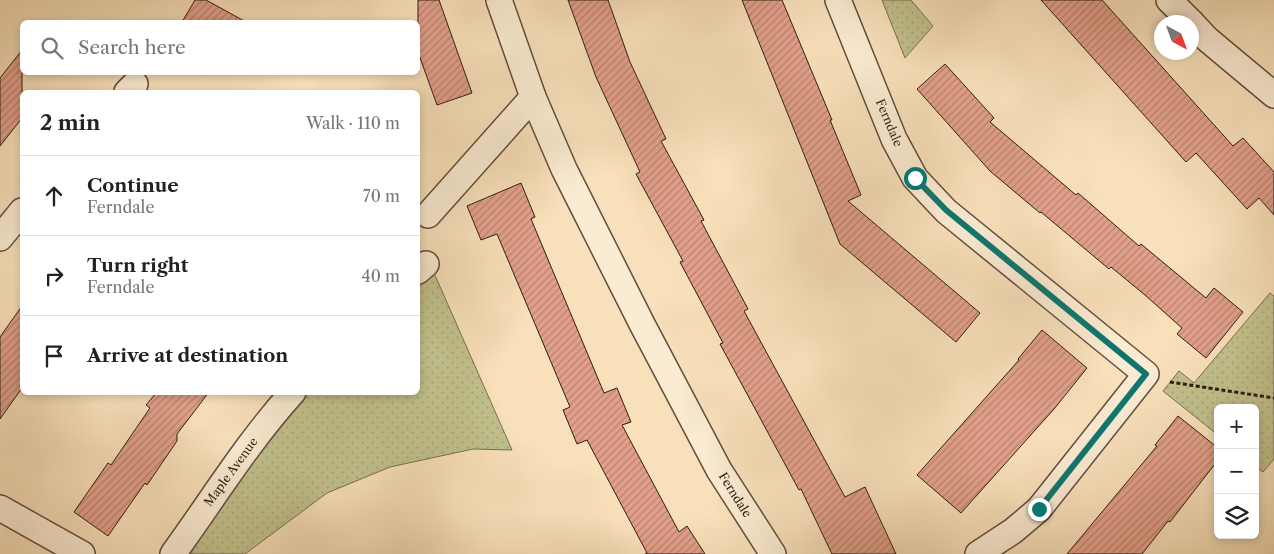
<!DOCTYPE html>
<meta charset="utf-8">
<style>
:root{--surface:#fff;--page:#f6f6f6;--text:#222;--muted:#767676;--line:#e0e0e0}
body{margin:0;font-family:"Libre Caslon Text",serif;background:var(--page);color:var(--text)}
.controls{position:absolute;right:15px;bottom:15px;display:grid;overflow:hidden;border-radius:8px;box-shadow:0 2px 8px #0003}
.controls button{width:45px;height:45px;display:grid;place-items:center;padding:0;border:0;border-bottom:1px solid var(--line);background:var(--surface);color:var(--text);font:25px sans-serif}
.compass{position:absolute;left:1154px;top:15px;width:45px;height:45px;border-radius:50%;background:var(--surface);box-shadow:0 2px 8px #0003;rotate:139deg}
.stop{position:absolute;width:15px;height:15px;margin:-11px;border:4px solid #0f766e;border-radius:50%;background:#fff}
.stop.end{background:#0f766e;border-color:#fff;box-shadow:0 1px 5px #0008}
.list{margin:0;padding:0;list-style:none}
h2{display:flex;justify-content:space-between;align-items:center;height:65px;margin:0;padding:0 20px;font-size:21px}
h2 small{font-size:16px;font-weight:400;color:var(--muted)}
.list li{display:grid;grid-template-columns:32px 1fr auto;gap:15px;align-items:center;box-sizing:border-box;height:80px;padding:0 20px;border-top:1px solid var(--line)}
.list b{display:block;font-size:19px;white-space:nowrap}
.list p{margin:0;font-size:16px;white-space:nowrap;color:var(--muted)}
.list em{font-size:16px;font-style:normal;color:var(--muted)}
.icon{flex:none;width:28px;height:28px;fill:none;stroke:currentColor;stroke-width:2;stroke-linecap:round;stroke-linejoin:round}
.map{position:relative;flex:none;width:1274px;height:554px;overflow:hidden}
.search{position:absolute;background:var(--surface);box-shadow:0 2px 8px #0003;left:20px;top:20px;width:400px;height:55px;display:flex;align-items:center;gap:12px;box-sizing:border-box;padding:0 18px;border-radius:8px;color:var(--muted);font-size:19px}
.panel{position:absolute;background:var(--surface);box-shadow:0 2px 8px #0003;left:20px;top:90px;width:400px;height:305px;border-radius:8px}
.map>svg:first-child{display:block}
</style>
<div class="map">
<svg width="1274" height="554" viewBox="0 0 1274 554">
<defs>
<pattern id="grass-dots" width="8" height="8" patternUnits="userSpaceOnUse" patternTransform="scale(1.25)"><rect width="8" height="8" fill="#c1c18d"/><path d="M2 2h.1M6 6h.1" fill="none" stroke="#a6a579" stroke-width="1.8" stroke-linecap="round"/></pattern>
<pattern id="building-hatch" width="6" height="6" patternUnits="userSpaceOnUse" patternTransform="scale(1.25)"><rect width="6" height="6" fill="#e2a08a"/><path d="M-1 1l2-2M0 6l6-6M5 7l2-2" fill="none" stroke="#b88270"/></pattern>
</defs>
<rect width="100%" height="100%" fill="#f8e0ba"/>
<filter id="stains"><feTurbulence type="fractalNoise" baseFrequency=".004" numOctaves="4"/><feColorMatrix values="0 0 0 0 .2 0 0 0 0 .09 0 0 0 0 .02 0 0 0 .5 -.17"/></filter>
<radialGradient id="worn" r=".72"><stop offset=".6" stop-color="#630" stop-opacity="0"/><stop offset="1" stop-color="#630" stop-opacity=".3"/></radialGradient>
<g fill="url(#grass-dots)" stroke="#786e50">
<path d="M882,0H911L933,26L905,58Z"/>
<path d="M434,273L512,450L473,449L390,467L327,493L245,554H190L239,478L307,393L418,392V288Z"/>
<path d="M1270,293L1274,296V459L1263,472L1255,466V408H1218V435L1163,391L1179,371L1194,383Z"/>
</g>
<g fill="url(#building-hatch)" stroke="#301c14">
<path d="M195,0H206L246,22H182Z"/>
<path d="M418,0H439L472,93L437,105L418,52Z"/>
<path d="M568,0H608L630,62L666,139L661,141L704,220L701,221L748,309L744,311L845,497L865,487L896,554H832L801,489L799,490L720,344L723,343L680,262L683,261L636,174L640,172L596,77Z"/>
<path d="M742,0H782L832,120H830L861,195L848,201L980,313L956,342L840,244Z"/>
<path d="M1041,0H1102L1233,146L1243,138L1274,172V215L1259,198L1247,209L1196,153L1186,162Z"/>
<path d="M22,50V118L0,146V78Z"/>
<path d="M945,64L994,118L990,122L1076,195L1078,193L1139,246L1141,244L1206,298L1214,288L1243,312L1206,358L1177,334L1182,328L1145,295L1111,267L1109,269L1041,212L1040,213L990,171L917,89Z"/>
<path d="M521,183L535,217L531,219L604,393L617,388L631,422L622,425L679,532L687,526L705,554H645L647,553L587,440L577,444L563,410L570,407L497,234L481,240L467,206Z"/>
<path d="M22,306V388L0,419V337Z"/>
<path d="M1042,330L1087,368L1054,409L961,513L917,475L1019,360L1018,359Z"/>
<path d="M157,392H209L177,434V441L147,485L145,483L108,536L74,512L108,463L111,465L150,408L146,405Z"/>
<path d="M1178,416L1218,448V460L1170,522L1168,521L1142,554H1067L1157,446L1155,445Z"/>
</g>
<g fill="none" stroke-linecap="round" stroke-linejoin="round">
<defs>
<g id="minor">
<path d="M499,0L533,97L564,169L642,324L719,470L773,554"/>
<path d="M838,0L894,139L915,178L946,211L1146,374L1039,509L1013,531L978,554"/>
<path d="M1169,0L1191,22"/>
<path d="M1192,23L1207,39L1274,95"/>
<path d="M127,92L135,84"/>
<path d="M428,215L533,97"/>
<path d="M0,238L22,211"/>
<path d="M418,271L426,264"/>
<path d="M0,508L82,554"/>
<path d="M173,554C213,499 247,443 293,392"/>
</g>
</defs>
<use href="#minor" stroke="#624d3e" stroke-width="28"/>
<path stroke="#301c14" stroke-width="3" stroke-dasharray="4 2.5" stroke-linecap="butt" d="M1170,382L1274,398"/>
<use href="#minor" stroke="#faebd2" stroke-width="25"/>
</g>
<g fill="none" stroke-linecap="round" stroke-linejoin="round">
<path stroke="#0f766e" stroke-width="6" d="M915,178L946,210L1146,374L1039,509"/>
</g>
<g text-anchor="middle" stroke-width="5" stroke-linejoin="round" paint-order="stroke">
<g font-size="12" fill="#301c14" stroke="#faebd2">
<text transform="translate(889 123) rotate(67)" y="4">Ferndale</text>
<text transform="translate(231 472) rotate(-54)" y="4">Maple Avenue</text>
<text transform="translate(735 495) rotate(58)" y="4">Ferndale</text>
</g>
</g>
<rect width="100%" height="100%" filter="url(#stains)"/>
<rect width="100%" height="100%" fill="url(#worn)"/>
</svg>
<div class="controls">
<button>+</button>
<button>−</button>
<button><svg class="icon" aria-label="layers" viewBox="0 0 24 24"><path d="M12 4l9 5-9 5-9-5zM3 14l9 5 9-5"/></svg></button>
</div>
<svg class="compass" viewBox="-18 -18 36 36"><path d="M0-13l5 13h-10z" fill="#e53935"/><path d="M0 13l5-13h-10z" fill="#767676"/></svg>
<div class="stop" style="left:915px;top:178px"></div>
<div class="stop end" style="left:1039px;top:509px"></div>
<div class="search"><svg class="icon" aria-label="search" viewBox="0 0 24 24"><circle cx="10" cy="10" r="6"/><path d="M15 15l6 6"/></svg>Search here</div>
<section class="panel">
<h2>2 min<small>Walk · 110 m</small></h2>
<ul class="list">
<li><svg class="icon" aria-label="ahead" viewBox="0 0 24 24"><path d="M12 20V5M6 11l6-6 6 6"/></svg><div><b>Continue</b><p>Ferndale</p></div><em>70 m</em></li>
<li><svg class="icon" aria-label="right" viewBox="0 0 24 24"><path d="M7 20v-9h11M14 6l5 5-5 5"/></svg><div><b>Turn right</b><p>Ferndale</p></div><em>40 m</em></li>
<li><svg class="icon" aria-label="arrive" viewBox="0 0 24 24"><path d="M6 21V4h12l-3 4 3 4H6"/></svg><div><b>Arrive at destination</b></div></li>
</ul>
</section>
</div>
